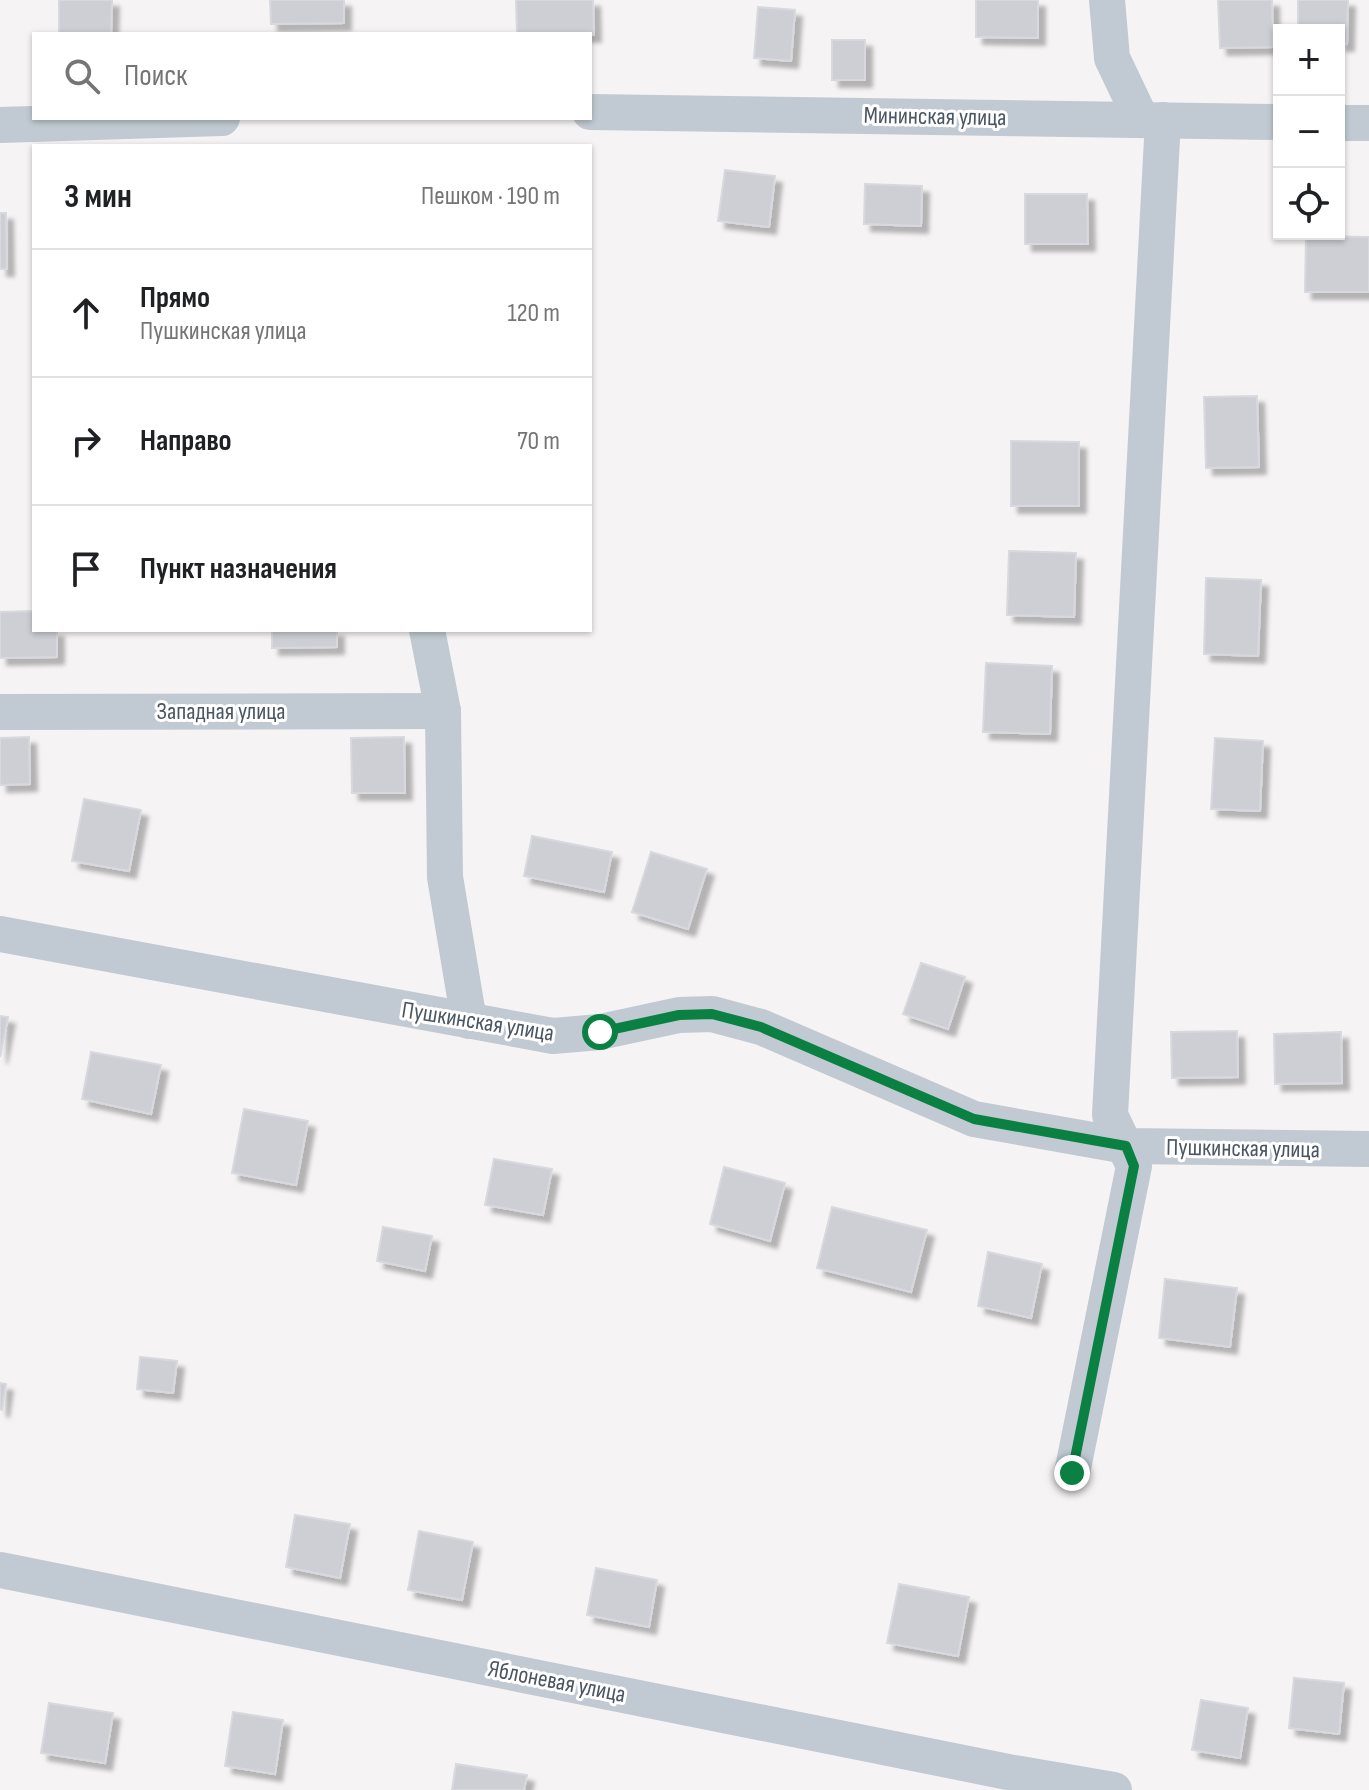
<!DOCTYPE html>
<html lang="ru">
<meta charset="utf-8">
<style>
:root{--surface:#fff;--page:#f2f2f2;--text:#202124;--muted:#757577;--line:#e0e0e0}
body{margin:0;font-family:"Sofia Sans Condensed",sans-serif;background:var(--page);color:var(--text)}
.controls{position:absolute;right:24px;top:24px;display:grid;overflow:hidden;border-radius:0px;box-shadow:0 2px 6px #0004}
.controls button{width:72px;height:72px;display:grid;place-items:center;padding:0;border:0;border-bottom:2px solid var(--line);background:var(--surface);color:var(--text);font:40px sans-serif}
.stop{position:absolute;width:24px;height:24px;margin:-18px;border:6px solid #0b8043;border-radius:50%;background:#fff}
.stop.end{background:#0b8043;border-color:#fff;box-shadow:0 2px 8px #0008}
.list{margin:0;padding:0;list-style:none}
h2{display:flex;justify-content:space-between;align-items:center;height:104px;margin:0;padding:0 32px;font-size:34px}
h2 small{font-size:26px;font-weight:400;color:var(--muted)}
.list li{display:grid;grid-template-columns:52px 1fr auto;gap:24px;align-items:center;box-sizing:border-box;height:128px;padding:0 32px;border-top:2px solid var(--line)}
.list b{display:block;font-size:30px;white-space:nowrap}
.list p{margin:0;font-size:26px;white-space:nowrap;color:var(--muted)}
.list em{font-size:26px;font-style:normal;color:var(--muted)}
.icon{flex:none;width:44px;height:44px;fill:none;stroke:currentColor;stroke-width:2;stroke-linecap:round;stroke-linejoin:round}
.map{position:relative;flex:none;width:1369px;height:1790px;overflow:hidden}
.search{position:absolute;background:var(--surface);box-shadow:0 2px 6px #0004;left:32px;top:32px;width:560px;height:88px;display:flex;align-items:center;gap:20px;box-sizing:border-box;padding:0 28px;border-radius:0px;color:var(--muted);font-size:30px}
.panel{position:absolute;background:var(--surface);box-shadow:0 2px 6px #0004;left:32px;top:144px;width:560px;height:488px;border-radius:0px}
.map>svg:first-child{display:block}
</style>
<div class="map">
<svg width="1369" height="1790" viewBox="0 0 1369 1790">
<defs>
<filter id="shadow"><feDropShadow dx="7" dy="7" stdDeviation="2" flood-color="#0004"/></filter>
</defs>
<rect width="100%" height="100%" fill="#f5f3f3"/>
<g fill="#cdcfd5" stroke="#d7d9de" stroke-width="2" filter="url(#shadow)">
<path d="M59,0H112L111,34H59Z"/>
<path d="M270,0H344V23L271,24Z"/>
<path d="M516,0H593L594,35L517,34Z"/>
<path d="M976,0H1038V38L976,37Z"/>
<path d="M1218,0H1272L1273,47L1220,48Z"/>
<path d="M1298,0H1348L1347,44H1339V30H1298Z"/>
<path d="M758,7L795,10L791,61L754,58Z"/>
<rect x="832" y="40" width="33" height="40"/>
<path d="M725,170L775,176L769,227L718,221Z"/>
<path d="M865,184L922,186L921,226L864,224Z"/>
<path d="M1025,194H1087L1088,244H1025Z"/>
<path d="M0,213H6L7,269H0Z"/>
<path d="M1306,236L1369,237V292H1305Z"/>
<path d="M1257,396L1259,467L1206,468L1204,397Z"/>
<path d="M1011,441L1079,442V506H1011Z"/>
<path d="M1009,551L1076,553L1074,617L1007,615Z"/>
<path d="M1206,578L1261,580L1258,656L1204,654Z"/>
<path d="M34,611V630H57V657L0,658V612Z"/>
<path d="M272,630H337V647L272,648Z"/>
<path d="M986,663L1052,666L1050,734L983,732Z"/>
<path d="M29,737L30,784L0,785V738Z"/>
<path d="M404,737L405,793H352L351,738Z"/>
<path d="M1215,738L1263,741L1260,811L1211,809Z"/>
<path d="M84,799L141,810L129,871L72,861Z"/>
<path d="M532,836L612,852L604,892L524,876Z"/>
<path d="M651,852L707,869L688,929L632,912Z"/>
<path d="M921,963L965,977L948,1029L903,1014Z"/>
<path d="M0,1016L8,1017L0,1057Z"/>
<path d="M1237,1031L1238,1077L1172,1078L1171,1032Z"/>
<path d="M1341,1032L1342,1083L1275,1084L1274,1034Z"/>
<path d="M91,1052L161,1065L151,1114L82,1099Z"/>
<path d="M244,1109L308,1121L296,1185L232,1173Z"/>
<path d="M494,1159L552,1169L543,1215L485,1205Z"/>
<path d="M724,1167L785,1183L770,1241L710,1224Z"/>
<path d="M832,1207L927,1230L911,1292L817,1268Z"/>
<path d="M383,1227L432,1236L425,1271L377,1261Z"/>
<path d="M988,1252L1042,1264L1031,1318L978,1306Z"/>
<path d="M1165,1279L1237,1288L1230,1347L1159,1338Z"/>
<path d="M140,1357L177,1361L173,1393L137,1389Z"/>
<path d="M0,1383L6,1384L2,1410L0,1409Z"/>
<path d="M295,1515L350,1524L340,1578L286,1567Z"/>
<path d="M419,1531L473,1542L462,1600L408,1590Z"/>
<path d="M596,1568L657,1580L649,1627L587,1615Z"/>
<path d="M899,1584L969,1597L958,1656L887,1643Z"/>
<path d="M1294,1678L1344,1683L1339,1734L1289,1728Z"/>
<path d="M1201,1700L1248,1708L1240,1758L1192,1750Z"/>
<path d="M49,1703L113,1713L105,1763L41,1753Z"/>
<path d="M233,1712L283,1720L275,1774L225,1766Z"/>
<path d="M456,1764L527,1775L524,1790H452Z"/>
</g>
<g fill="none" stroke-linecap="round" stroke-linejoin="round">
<g stroke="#c1cad2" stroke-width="36">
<path d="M1107,0L1112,58L1141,119"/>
<path d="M590,112L1279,122"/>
<path d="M1339,123H1369"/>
<path d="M0,125L222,118"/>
<path d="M427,630L443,711L445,877L469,1021"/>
<path d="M0,712L443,711"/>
<path d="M0,934L553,1036L600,1032L679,1015L712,1014L761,1027L974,1119L1126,1146L1369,1149"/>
<path d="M1072,1473L1134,1166L1110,1115L1163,120"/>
<path d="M0,1570L1008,1772L1114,1790"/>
</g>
</g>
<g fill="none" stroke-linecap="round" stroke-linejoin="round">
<path stroke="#0b8043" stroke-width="10" d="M600,1032L679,1015L712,1014L761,1027L974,1119L1126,1146L1134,1166L1072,1473"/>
</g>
<g text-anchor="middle" stroke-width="6" stroke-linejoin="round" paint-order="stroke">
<g font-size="24" fill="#4a5661" stroke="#fff">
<text transform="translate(935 116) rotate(1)" y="8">Мининская улица</text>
<text x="221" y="719">Западная улица</text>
<text transform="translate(478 1021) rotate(9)" y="8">Пушкинская улица</text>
<text transform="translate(1243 1148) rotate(1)" y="8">Пушкинская улица</text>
<text transform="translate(557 1681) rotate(11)" y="8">Яблоневая улица</text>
</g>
</g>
</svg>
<div class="controls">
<button>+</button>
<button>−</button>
<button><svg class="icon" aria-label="locate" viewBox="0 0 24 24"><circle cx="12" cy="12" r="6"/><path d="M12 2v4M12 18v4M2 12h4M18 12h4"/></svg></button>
</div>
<div class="stop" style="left:600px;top:1032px"></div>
<div class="stop end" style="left:1072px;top:1473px"></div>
<div class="search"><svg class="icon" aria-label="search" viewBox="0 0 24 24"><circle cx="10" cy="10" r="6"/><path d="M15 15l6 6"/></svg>Поиск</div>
<section class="panel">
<h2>3 мин<small>Пешком · 190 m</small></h2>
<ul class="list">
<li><svg class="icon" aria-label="ahead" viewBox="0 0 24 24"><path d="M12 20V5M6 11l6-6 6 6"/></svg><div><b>Прямо</b><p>Пушкинская улица</p></div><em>120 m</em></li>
<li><svg class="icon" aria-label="right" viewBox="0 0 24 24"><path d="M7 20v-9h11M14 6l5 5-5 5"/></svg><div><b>Направо</b></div><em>70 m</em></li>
<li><svg class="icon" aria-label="arrive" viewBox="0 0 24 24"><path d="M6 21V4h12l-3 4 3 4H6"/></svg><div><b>Пункт назначения</b></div></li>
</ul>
</section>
</div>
